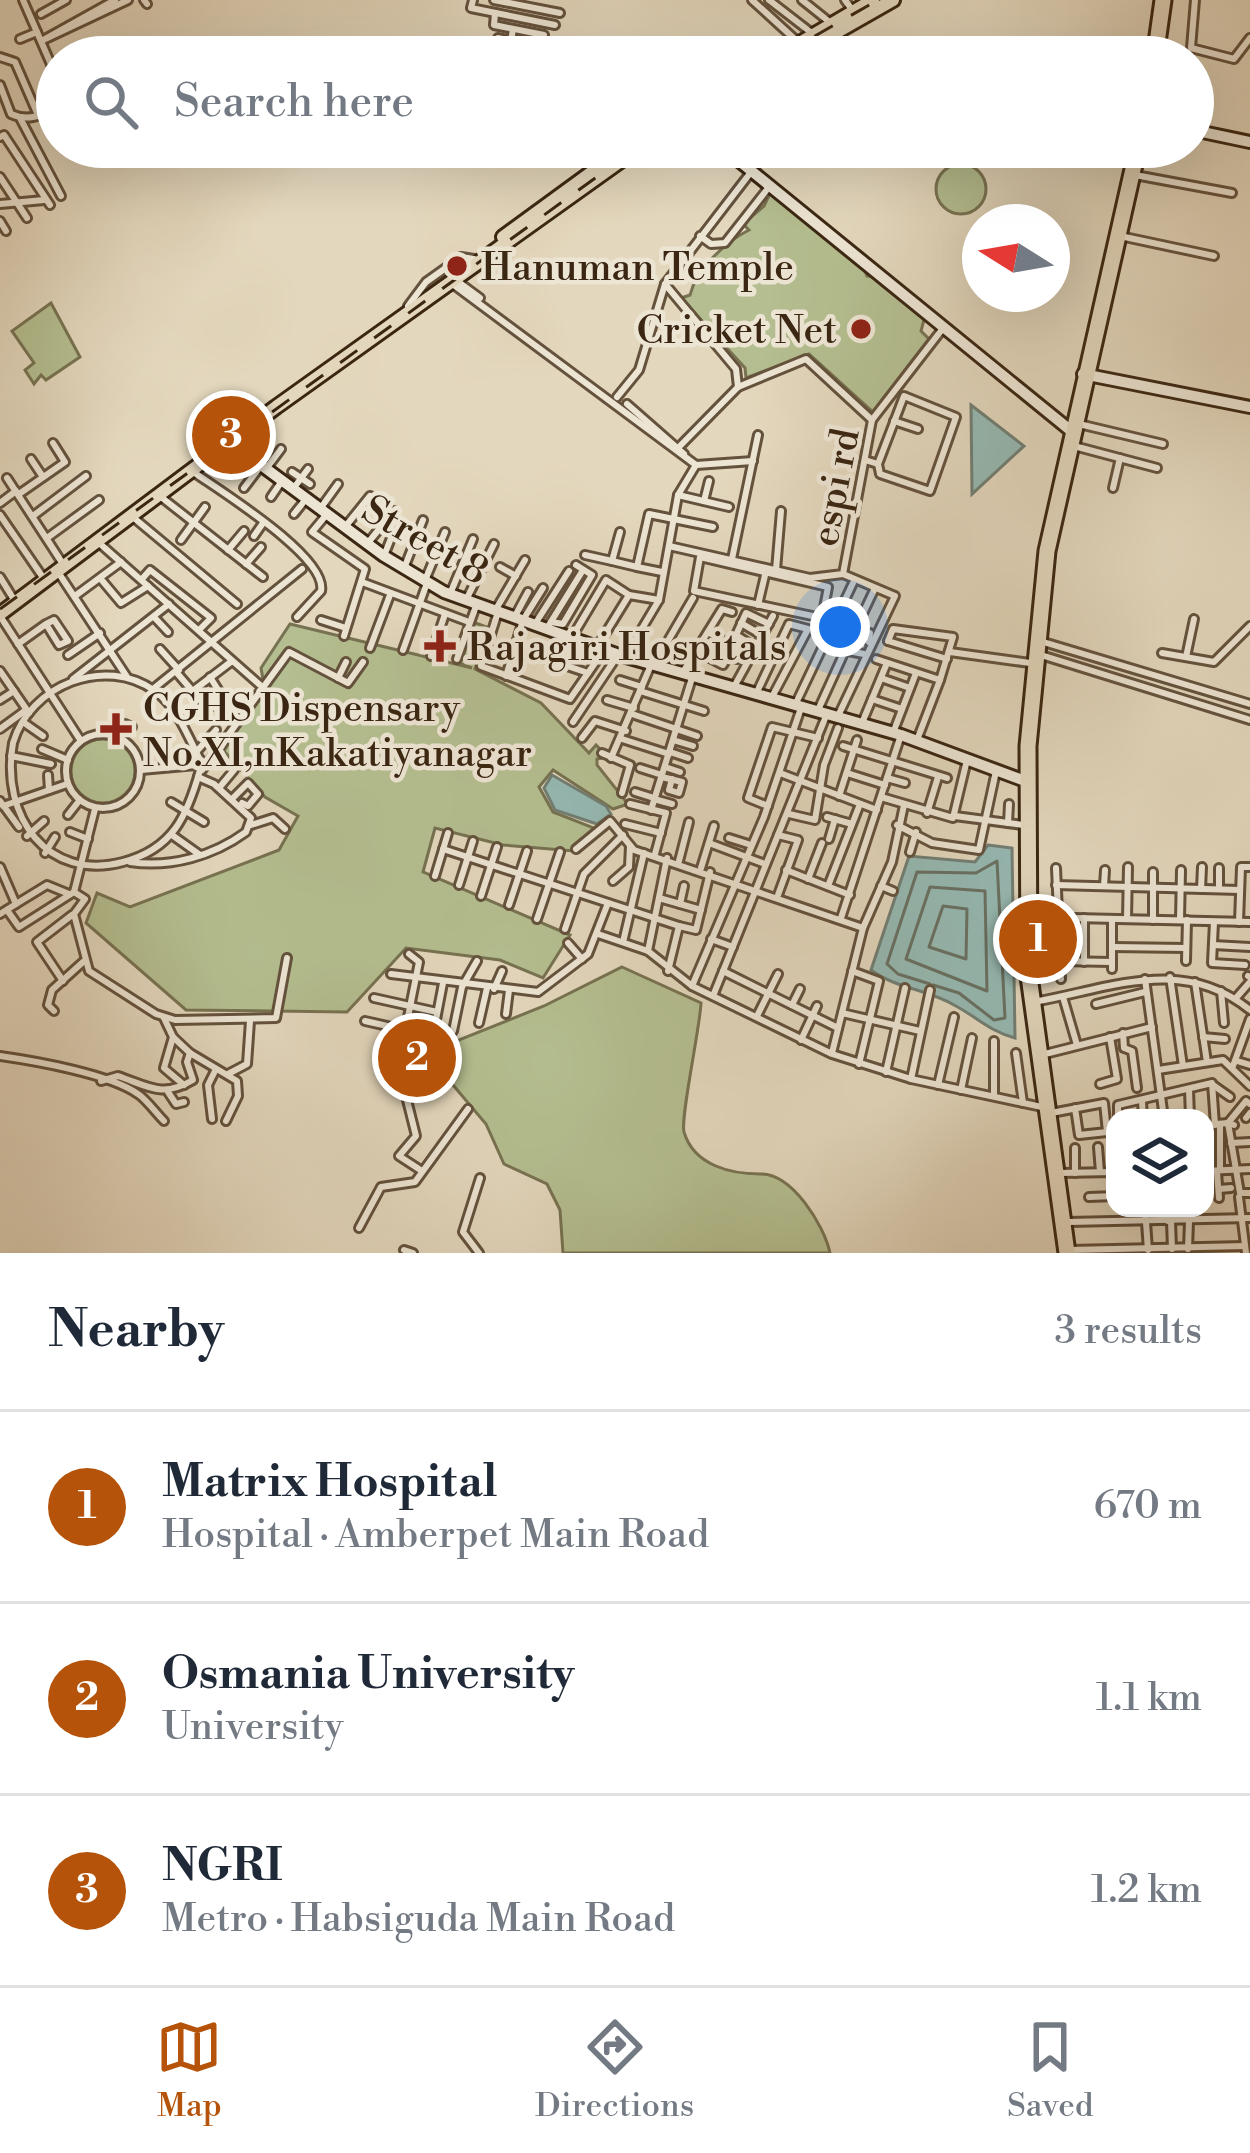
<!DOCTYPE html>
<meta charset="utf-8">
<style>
:root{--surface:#fff;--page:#f2f2f3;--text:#1f2937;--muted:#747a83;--line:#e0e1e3;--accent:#b45309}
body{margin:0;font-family:"Libre Bodoni",serif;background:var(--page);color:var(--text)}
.controls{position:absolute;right:36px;bottom:36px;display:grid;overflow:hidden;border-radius:24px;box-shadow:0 12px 48px #0002}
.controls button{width:108px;height:108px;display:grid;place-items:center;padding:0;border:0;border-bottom:3px solid var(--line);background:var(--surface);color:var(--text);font:60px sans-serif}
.compass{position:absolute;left:962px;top:204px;width:108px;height:108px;border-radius:50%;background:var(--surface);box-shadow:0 12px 48px #0002;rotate:281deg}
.you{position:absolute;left:840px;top:627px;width:42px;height:42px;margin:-30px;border:9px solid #fff;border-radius:50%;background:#1a73e8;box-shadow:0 0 0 18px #1a73e833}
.badge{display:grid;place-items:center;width:78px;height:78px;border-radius:50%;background:var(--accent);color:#fff;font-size:39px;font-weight:700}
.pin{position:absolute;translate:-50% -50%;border:6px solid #fff;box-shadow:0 3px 12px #0006}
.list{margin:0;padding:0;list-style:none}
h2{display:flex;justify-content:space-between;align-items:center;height:156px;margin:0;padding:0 48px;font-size:51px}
h2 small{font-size:39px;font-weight:400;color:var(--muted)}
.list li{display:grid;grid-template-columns:78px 1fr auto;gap:36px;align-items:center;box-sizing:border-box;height:192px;padding:0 48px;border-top:3px solid var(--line)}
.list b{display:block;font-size:45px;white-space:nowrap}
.list p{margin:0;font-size:39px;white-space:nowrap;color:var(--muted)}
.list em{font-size:39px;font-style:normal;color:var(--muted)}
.icon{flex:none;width:66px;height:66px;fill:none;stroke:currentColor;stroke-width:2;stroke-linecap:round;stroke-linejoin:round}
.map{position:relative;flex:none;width:1250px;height:1253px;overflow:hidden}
.search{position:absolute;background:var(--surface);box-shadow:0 12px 48px #0002;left:36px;right:36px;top:36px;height:132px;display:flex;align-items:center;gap:30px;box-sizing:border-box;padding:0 42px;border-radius:66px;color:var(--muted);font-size:45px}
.sheet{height:732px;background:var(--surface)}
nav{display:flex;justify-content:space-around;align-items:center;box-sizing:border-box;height:168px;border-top:3px solid var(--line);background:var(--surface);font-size:33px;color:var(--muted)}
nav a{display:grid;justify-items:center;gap:6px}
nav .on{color:var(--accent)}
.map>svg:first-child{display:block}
</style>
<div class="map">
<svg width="1250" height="1253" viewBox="0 0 1250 1253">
<rect width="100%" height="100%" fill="#e3d7bd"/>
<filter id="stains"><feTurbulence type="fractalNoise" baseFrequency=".00167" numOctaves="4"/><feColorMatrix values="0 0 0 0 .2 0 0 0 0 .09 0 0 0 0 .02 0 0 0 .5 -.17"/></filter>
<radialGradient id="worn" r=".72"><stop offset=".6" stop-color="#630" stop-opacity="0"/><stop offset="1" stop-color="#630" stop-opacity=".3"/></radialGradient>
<g fill="#b4be90" stroke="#777251" stroke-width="3">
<circle cx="961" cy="189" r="25"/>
<path d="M772,189L864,268L867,276L877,277L925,316L921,331L929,339L873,412L809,354L746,378L745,368L681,298L690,295C696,270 725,242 749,230L743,224L764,206Z"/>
<path d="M51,303L80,357L46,380L41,375L34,384L25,370L34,363L12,331Z"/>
<path d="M473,622L489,628L475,669L541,703L589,753L596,745L608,757L597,759V765L628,804L613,809L553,770L539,787L553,812L594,828L574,851L503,845L435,828L423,872L570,935L543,978L500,960L406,948L347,1012L186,1010L86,923L97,893L130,907L279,850L298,816L265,797L224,751L264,685L261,668L290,624L472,668L459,663Z"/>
<circle cx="103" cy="771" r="32"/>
<path d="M622,967L701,1003C700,1028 680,1119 684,1132C694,1166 732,1174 760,1174C792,1173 824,1225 830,1253H563L560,1210L547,1184L504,1164L486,1124L426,1053L544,1006Z"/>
</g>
<g fill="#95b9b3" stroke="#717e73" stroke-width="3">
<path d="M971,405L1024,446L972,494Z"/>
<path d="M552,775L606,806L611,814L597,824L555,810L544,788Z"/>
<path d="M988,845L1012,848L1015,1038C989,1031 977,1017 954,1005C927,989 897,989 871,970L909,856L975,862Z"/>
</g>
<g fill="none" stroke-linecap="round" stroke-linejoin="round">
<g stroke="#687062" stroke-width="3">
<path d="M930,887L985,891L987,991L906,959Z"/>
<path d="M943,906L967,909L966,959L929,947Z"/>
<path d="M930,984L898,974L887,964L917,872L976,873L997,861L1005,1018L994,1020L959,993L933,985"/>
</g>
<defs>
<g id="street">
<path d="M23,0L57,78"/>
<path d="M115,0L43,40L128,0"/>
<path d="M144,0L147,4"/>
<path d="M473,0L471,8L555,25"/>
<path d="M494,0L560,13"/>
<path d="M752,0L798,42"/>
<path d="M769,0L813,34"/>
<path d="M802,0L832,24"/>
<path d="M845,0L853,11"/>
<path d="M1195,0L1191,48L1234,59L1250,38"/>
<path d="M495,13L494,25L544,35"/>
<path d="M41,14L66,0"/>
<path d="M498,38L511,41L513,29"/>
<path d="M20,39L37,32"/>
<path d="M0,57L15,62L38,115"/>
<path d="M0,85L11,114C29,122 41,115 57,108"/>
<path d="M20,118L61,196"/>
<path d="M0,137L4,135L50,205"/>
<path d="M1135,175L1232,193"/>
<path d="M0,177L27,218"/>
<path d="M0,204L44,200"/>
<path d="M0,221L6,231"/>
<path d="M700,236L711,244L725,243L769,187"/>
<path d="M1120,236L1214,256"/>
<path d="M457,281L480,298"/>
<path d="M665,284L736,369L738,387"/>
<path d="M454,285L696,465"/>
<path d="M408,306L426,282L461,257L474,259"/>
<path d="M617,397L639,370L665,284L751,172"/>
<path d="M627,404L684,454"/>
<path d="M894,421L918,429"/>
<path d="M1079,424L1163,444"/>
<path d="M1074,446L1157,468"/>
<path d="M678,448L738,387L806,359L872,420"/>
<path d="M31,459L43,477"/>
<path d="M865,460L878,464L880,474L930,491L956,417L904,396L878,464"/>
<path d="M696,465L753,461"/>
<path d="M266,469L281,449"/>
<path d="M192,471C220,491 328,557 321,591L297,617"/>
<path d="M292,472L310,484"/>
<path d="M7,478L61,561"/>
<path d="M244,488L260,467"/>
<path d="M1113,488L1120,458"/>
<path d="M293,489L308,469"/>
<path d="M19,494L65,462L53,443"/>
<path d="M678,495L729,507"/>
<path d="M161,497L263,577"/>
<path d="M271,497L282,481"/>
<path d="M704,501L709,481"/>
<path d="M0,503L16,491"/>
<path d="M320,509L338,484"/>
<path d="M294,514L306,499"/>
<path d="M327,514L312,532L365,569L344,636"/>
<path d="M0,515L42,576"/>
<path d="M33,516L86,476"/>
<path d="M134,518L237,604"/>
<path d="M345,527L370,496"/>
<path d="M254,536L263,523"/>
<path d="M47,538L99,500"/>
<path d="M181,540L205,507"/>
<path d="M98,542L260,685"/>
<path d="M367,544L394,511"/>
<path d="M669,546L810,578L843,574L872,420L944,327"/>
<path d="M228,550L244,531"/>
<path d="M585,555L612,561L620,532"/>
<path d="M384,556L393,533"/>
<path d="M700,557L828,587L822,618L694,591Z"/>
<path d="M732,559L758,435"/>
<path d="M612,561L637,567L649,514L713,527"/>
<path d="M246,564L261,547"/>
<path d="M405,566L423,520"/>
<path d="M500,567L516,576"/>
<path d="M637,567L662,572"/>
<path d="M776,570L781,511"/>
<path d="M58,572L127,677"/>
<path d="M0,577L13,598"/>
<path d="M100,578L121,603L148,586"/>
<path d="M426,578L445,532"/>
<path d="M142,579L150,570L211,618L200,629"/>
<path d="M362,582L469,622"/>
<path d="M450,594L473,539"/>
<path d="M629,595L659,600"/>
<path d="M75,596L121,562"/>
<path d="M466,600L494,544"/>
<path d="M758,605L766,571"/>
<path d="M496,609L525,560"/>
<path d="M498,612L481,666L570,699L604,650"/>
<path d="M0,616L81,741"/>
<path d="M154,617L168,632"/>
<path d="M514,618L528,592"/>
<path d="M321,620L346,628"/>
<path d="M551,622L563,624L592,575L576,565"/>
<path d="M741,623L763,636"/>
<path d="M535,624L569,571"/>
<path d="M549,625L583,570"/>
<path d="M857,626L875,588"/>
<path d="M708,632L723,641"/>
<path d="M572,637L606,580L629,595L597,647"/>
<path d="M888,641L893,629L953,637L940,680"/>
<path d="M888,641L947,659"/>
<path d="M1040,641L1250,704"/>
<path d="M18,644L46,624L59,645L68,641L54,620L46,624"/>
<path d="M726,644L741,652"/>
<path d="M755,647L736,635L746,613L769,624"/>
<path d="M370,648L390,595"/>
<path d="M514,648L588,673"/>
<path d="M160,649L179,670"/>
<path d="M403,650L427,583"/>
<path d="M843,650L864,654"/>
<path d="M696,651L723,665L728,657L737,659L746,643"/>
<path d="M842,652L851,627L870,633L869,642"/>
<path d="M950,652L1030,663"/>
<path d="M1162,653L1214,662L1250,626"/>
<path d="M68,655L100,633"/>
<path d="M1041,655L1250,720"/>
<path d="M431,656L445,614"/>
<path d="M625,657L659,600L678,495L696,465"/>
<path d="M1186,657L1194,619"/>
<path d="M457,659L476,606"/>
<path d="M876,659L940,680L917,740"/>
<path d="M655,663L693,598"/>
<path d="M0,671L29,713"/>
<path d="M683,672L722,609L732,612"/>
<path d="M177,673L208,709L220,693L210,677"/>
<path d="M506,676L523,620L543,588"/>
<path d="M338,678L346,662"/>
<path d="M881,678L910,688"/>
<path d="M73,679L169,604"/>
<path d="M620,680L642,687"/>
<path d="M735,685L773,616"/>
<path d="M153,689L302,569"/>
<path d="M194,690L232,661"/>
<path d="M640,691L704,711"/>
<path d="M756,694L789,624L808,629L772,697"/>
<path d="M872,699L902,709"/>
<path d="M0,700L14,691"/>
<path d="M607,700L634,708"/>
<path d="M796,703L853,583"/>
<path d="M818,710L844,653"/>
<path d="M632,714L697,736"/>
<path d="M838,716L895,596L843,574"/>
<path d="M23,722L43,736"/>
<path d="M573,722L618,655"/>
<path d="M862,723L887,663"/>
<path d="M0,729L26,710"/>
<path d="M893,733L916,673"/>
<circle cx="103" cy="771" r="37"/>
<path d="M119,737L125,724L132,727"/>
<path d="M582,738L595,721L626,731"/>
<path d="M622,739L669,754"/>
<path d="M673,740L693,746"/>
<path d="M843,746L947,778"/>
<path d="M42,749L68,760"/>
<path d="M196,752L216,730"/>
<path d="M670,752L688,758"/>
<path d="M602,753L630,765L622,793"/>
<path d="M11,756L51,764"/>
<path d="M611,758L651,665"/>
<path d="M207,764L289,652L348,683L363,662"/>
<path d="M665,767L680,772"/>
<path d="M640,768L662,775"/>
<path d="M141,770L196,765L202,770L207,764L200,760L196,765"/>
<path d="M200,770C187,816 173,849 123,862C48,882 0,817 13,743C30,685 105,655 155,691C177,707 188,736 200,760"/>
<path d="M780,773L877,810"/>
<path d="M847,773L885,785"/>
<path d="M48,775L49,790"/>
<path d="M662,777L682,782L679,793L669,790L672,779"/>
<path d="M887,778L905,783"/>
<path d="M219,788L234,770"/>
<path d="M635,792L654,798"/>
<path d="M839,796L857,740"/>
<path d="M881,797L953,818L967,760"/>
<path d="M232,799L248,783L258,794L248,806L242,803"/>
<path d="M654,799L672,804"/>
<path d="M0,801L19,827"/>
<path d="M171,802L204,822"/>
<path d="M630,804L666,813L655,854"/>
<path d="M3,806L67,784"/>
<path d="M768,806L748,798L772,727L818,738"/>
<path d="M95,809L74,892L85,899L74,914L89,971L156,1014L175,1020L276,1018L287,958"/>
<path d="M651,810L692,678"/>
<path d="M927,813L938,777"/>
<path d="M789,814L815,820L824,765L838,728"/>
<path d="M68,815L79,801"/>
<path d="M955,816L1023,825"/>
<path d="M827,817L852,824"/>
<path d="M1008,823L1009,804"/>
<path d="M625,824L661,833"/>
<path d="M251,825L273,818L285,829"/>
<path d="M897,825L932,843L979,850L996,771"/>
<path d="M70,832L88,839"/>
<path d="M172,835L200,855"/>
<path d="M27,836L44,821"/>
<path d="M729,838L748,844"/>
<path d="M829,839L835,819"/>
<path d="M709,843L765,864"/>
<path d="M443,849L679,926L668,971"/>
<path d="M576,849L610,821L634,850L863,928"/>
<path d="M910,852L916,832"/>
<path d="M45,853L55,837"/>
<path d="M679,861L689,822"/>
<path d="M130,862C171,868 213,856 246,832L251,818L214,784L198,777"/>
<path d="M0,867L16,904L0,914"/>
<path d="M701,868L714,826"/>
<path d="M1056,868L1061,979"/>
<path d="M786,870L850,895"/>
<path d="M1153,872V920"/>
<path d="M435,876L448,833"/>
<path d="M808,879L822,843"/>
<path d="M613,881L629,867L630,846"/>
<path d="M459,885L473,841"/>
<path d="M1056,885L1240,890"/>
<path d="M828,886L860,804"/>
<path d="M881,886L893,891"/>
<path d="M1104,886L1105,870"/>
<path d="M1201,889L1202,867"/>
<path d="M1219,889V868"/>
<path d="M778,895L798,840L778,835"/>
<path d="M481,896L497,847"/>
<path d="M659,898L701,910"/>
<path d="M16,904L47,885L69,894"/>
<path d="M680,904L684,886"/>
<path d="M509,905L527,851"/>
<path d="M7,910L19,927L74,892"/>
<path d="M1030,917L1250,922"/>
<path d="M841,918L901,735"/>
<path d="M537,919L560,852"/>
<path d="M1112,919V969"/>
<path d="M1127,919L1128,867"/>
<path d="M1180,920L1181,870"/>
<path d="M1214,922L1212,963L1245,965"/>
<path d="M1239,922L1241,867H1250"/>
<path d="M679,926L696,930L710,872"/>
<path d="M565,929L584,874L623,835"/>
<path d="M598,934L648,951L692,986L832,1054L911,1079L1042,1107"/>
<path d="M711,939L733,947"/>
<path d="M623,942L644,853"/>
<path d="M568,943L582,959"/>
<path d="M1213,945L1250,947"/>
<path d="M1112,947L1186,948"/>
<path d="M648,951L667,858"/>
<path d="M1059,961L1112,962"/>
<path d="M1186,961L1187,920"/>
<path d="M1084,962V918"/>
<path d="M723,971L838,1028"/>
<path d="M852,971L879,981L859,1064"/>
<path d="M391,974L538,992L588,954L608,903"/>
<path d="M1248,976L1250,977"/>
<path d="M1170,977L1183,1066"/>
<path d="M1145,979L1164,1118"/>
<path d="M63,981L37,942L72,915"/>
<path d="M1195,982L1207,1062"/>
<path d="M692,986L764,817L802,705"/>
<path d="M494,989L502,971"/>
<path d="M1221,991L1224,1023"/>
<path d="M713,996L826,716"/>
<path d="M1063,997L1077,1045"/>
<path d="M374,998L437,1012"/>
<path d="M1236,998L1250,982"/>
<path d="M1039,1001C1114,987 1184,956 1250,1010"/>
<path d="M1096,1004L1145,992"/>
<path d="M792,1005L800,989"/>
<path d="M54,1011L48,1005L52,990L83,962"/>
<path d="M842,1013L920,1031"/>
<path d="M506,1014L509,990"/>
<path d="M757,1016L778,974"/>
<path d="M164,1018L173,1037L164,1068L184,1085"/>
<path d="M365,1021L405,1030"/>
<path d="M479,1023L487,988"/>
<path d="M434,1030L443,983"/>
<path d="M453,1031L462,987L477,961"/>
<path d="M1123,1033L1124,1048L1132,1051L1137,1088"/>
<path d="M173,1037L190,1053"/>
<path d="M404,1037L419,962L409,954"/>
<path d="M1203,1037L1225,1039"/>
<path d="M801,1040L817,1006"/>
<path d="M405,1041L410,1069L405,1092L416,1136L399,1156L422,1171"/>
<path d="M832,1053L863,928L892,862L904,805"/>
<path d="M1016,1053L1023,1103"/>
<path d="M1045,1054L1152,1027"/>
<path d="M0,1056C35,1061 110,1074 138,1094C146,1099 156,1113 164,1121"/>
<path d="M1237,1061L1250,1065"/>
<path d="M1233,1066L1250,1019"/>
<path d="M1158,1070L1223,1060L1250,1086"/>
<path d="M886,1072L905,988"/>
<path d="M228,1074L247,1064L250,1021"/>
<path d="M911,1079L930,990"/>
<path d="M101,1081L118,1076C150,1087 162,1098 193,1080L187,1062L190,1053L237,1081L238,1096L226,1121"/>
<path d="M1100,1084L1117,1079L1110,1037"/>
<path d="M938,1085L954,1017"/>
<path d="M1213,1085L1230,1097"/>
<path d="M1189,1089L1190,1118"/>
<path d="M961,1090L972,1038"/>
<path d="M168,1092L176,1104L184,1102"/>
<path d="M994,1096V1041"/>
<path d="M1142,1101L1143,1118"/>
<path d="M1051,1113L1104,1103L1107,1132L1079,1135L1075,1108"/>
<path d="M1118,1118V1105L1212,1083L1215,1125"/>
<path d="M1246,1118L1250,1113"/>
<path d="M212,1119L208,1085L216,1069"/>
<path d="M1220,1124V1170"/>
<path d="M1205,1125L1228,1123L1240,1193H1250"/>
<path d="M1234,1125L1228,1123L1246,1101L1250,1104"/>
<path d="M1231,1143L1250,1142"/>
<path d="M1098,1147L1100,1172"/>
<path d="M1075,1148V1173"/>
<path d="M1205,1171L1250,1169"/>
<path d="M1217,1172L1219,1198"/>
<path d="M1059,1173L1115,1172"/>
<path d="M1219,1189L1231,1188"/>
<path d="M1089,1197L1115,1196"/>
<path d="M1239,1197L1246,1253"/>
<path d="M1145,1208L1148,1250"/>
<path d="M1167,1208L1168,1221"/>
<path d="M1171,1221L1172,1249"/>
<path d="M1068,1222L1250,1218"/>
<path d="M359,1228L381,1187L415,1182L468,1109"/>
<path d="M1188,1249L1189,1221"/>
<path d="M404,1250L413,1253"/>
<path d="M1070,1250L1245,1246"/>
<path d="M479,1253L463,1232L480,1178"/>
</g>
<g id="secondary">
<path d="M1193,130L1250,142"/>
<path d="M722,147L1070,430"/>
<path d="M1083,374L1250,407"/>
<path d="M230,442L384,556L444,592L619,655L901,735L1028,782"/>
</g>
<g id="primary">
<path d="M776,57L873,0"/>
<path d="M793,57L893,0"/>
<path d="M503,237L603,164"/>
<path d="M0,614L276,407L640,147"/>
</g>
<g id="highway">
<path d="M1155,57L1163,0"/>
<path d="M1067,1253L1029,976L1028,746L1047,551L1138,147"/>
</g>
</defs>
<use href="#street" stroke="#64523d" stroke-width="12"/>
<use href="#secondary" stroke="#3a2612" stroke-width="16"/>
<use href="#primary" stroke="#3a2612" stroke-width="18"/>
<use href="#highway" stroke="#3a2612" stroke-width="21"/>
<use href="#street" stroke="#ede5d4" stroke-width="6"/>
<use href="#secondary" stroke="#ede5d4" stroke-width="10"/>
<use href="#primary" stroke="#e3d7bd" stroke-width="12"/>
<use href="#highway" stroke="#e3d7bd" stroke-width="15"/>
<g stroke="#3a2612" stroke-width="3" stroke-dasharray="21 21" stroke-linecap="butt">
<path d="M778,57L878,0"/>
<path d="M0,609L638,147"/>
</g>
</g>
<g fill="#8f2418" stroke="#ede5d4" stroke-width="4.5">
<circle cx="457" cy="266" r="12"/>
<circle cx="861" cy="329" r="12"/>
<path d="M434 628h12v12h12v12h-12v12h-12v-12h-12v-12h12z"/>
<path d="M110 711h12v12h12v12h-12v12h-12v-12h-12v-12h12z"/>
</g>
<g text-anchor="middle" stroke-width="9" stroke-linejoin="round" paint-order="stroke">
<g font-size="39" fill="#3a2612" stroke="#ede5d4" text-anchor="start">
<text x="481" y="280">Hanuman Temple</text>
<text x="837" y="343" text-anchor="end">Cricket Net</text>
<text x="467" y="660">Rajagiri Hospitals</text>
<text x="143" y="721">CGHS Dispensary<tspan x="143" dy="45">No.XI,nKakatiyanagar</tspan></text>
</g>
<g font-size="39" fill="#3a2612" stroke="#ede5d4">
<text transform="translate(834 487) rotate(-79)" y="14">espi rd</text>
<text transform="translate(426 539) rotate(30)" y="14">Street 8</text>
</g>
</g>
<rect width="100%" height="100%" filter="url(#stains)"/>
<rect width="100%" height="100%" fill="url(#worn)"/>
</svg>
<div class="controls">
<button><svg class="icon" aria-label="layers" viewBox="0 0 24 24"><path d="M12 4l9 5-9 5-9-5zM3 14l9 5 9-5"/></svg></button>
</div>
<svg class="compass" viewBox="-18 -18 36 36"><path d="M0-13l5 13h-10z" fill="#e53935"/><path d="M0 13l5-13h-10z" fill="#747a83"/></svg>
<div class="you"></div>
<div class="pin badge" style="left:1038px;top:939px">1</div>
<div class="pin badge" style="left:417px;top:1058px">2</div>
<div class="pin badge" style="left:231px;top:435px">3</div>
<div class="search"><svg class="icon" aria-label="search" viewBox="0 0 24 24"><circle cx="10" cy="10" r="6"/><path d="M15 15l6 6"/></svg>Search here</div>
</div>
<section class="sheet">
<h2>Nearby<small>3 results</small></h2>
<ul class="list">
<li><span class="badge">1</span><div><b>Matrix Hospital</b><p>Hospital · Amberpet Main Road</p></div><em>670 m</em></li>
<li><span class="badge">2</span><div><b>Osmania University</b><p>University</p></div><em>1.1 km</em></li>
<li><span class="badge">3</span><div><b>NGRI</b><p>Metro · Habsiguda Main Road</p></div><em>1.2 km</em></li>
</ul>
</section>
<nav>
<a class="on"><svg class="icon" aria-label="map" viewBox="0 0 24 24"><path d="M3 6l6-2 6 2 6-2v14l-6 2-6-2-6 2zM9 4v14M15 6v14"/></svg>Map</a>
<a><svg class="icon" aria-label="directions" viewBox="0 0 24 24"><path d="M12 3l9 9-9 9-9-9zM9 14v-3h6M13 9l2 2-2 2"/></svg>Directions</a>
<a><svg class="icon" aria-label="saved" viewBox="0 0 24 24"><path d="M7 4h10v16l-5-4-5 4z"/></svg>Saved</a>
</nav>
